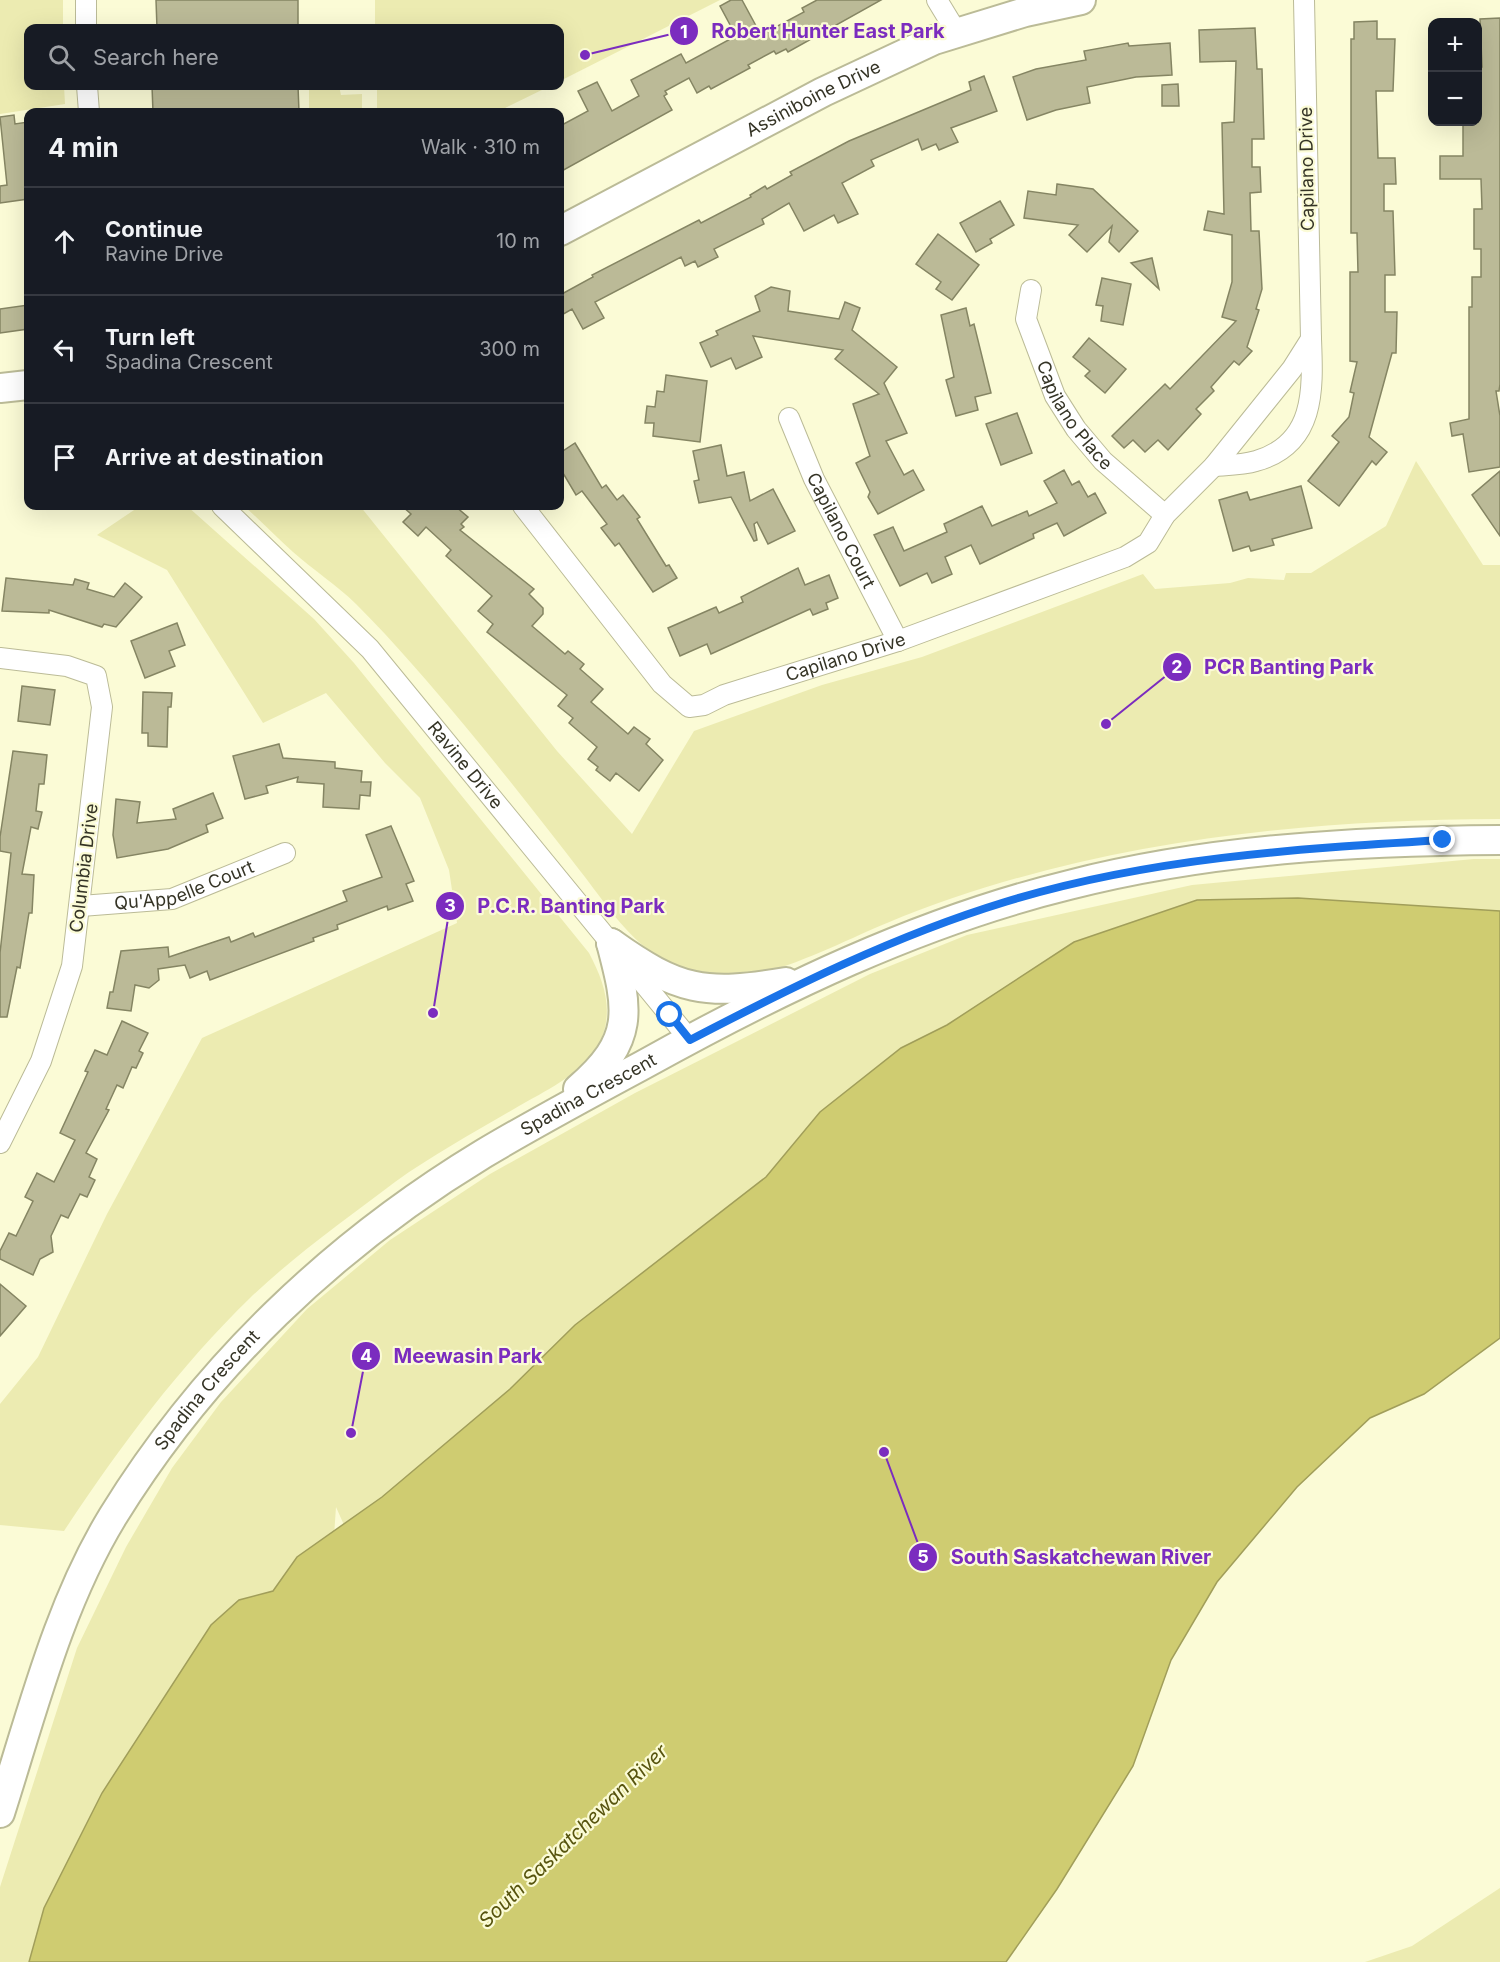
<!DOCTYPE html>
<meta charset="utf-8">
<style>
:root{--surface:#171b24;--page:#20242c;--text:#f1f3f6;--muted:#9ea1a6;--line:#363941}
body{margin:0;font-family:Inter,sans-serif;background:var(--page);color:var(--text)}
.controls{position:absolute;right:18px;top:18px;display:grid;overflow:hidden;border-radius:12px;box-shadow:0 6px 24px #0002}
.controls button{width:54px;height:54px;display:grid;place-items:center;padding:0;border:0;border-bottom:2px solid var(--line);background:var(--surface);color:var(--text);font:30px sans-serif}
.stop{position:absolute;width:18px;height:18px;margin:-14px;border:4px solid #1a73e8;border-radius:50%;background:#fff}
.stop.end{background:#1a73e8;border-color:#fff;box-shadow:0 2px 6px #0008}
.list{margin:0;padding:0;list-style:none}
h2{display:flex;justify-content:space-between;align-items:center;height:78px;margin:0;padding:0 24px;font-size:26px}
h2 small{font-size:20px;font-weight:400;color:var(--muted)}
.list li{display:grid;grid-template-columns:39px 1fr auto;gap:18px;align-items:center;box-sizing:border-box;height:108px;padding:0 24px;border-top:2px solid var(--line)}
.list b{display:block;font-size:22px;white-space:nowrap}
.list p{margin:0;font-size:20px;white-space:nowrap;color:var(--muted)}
.list em{font-size:20px;font-style:normal;color:var(--muted)}
.icon{flex:none;width:33px;height:33px;fill:none;stroke:currentColor;stroke-width:2;stroke-linecap:round;stroke-linejoin:round}
.map{position:relative;flex:none;width:1500px;height:1962px;overflow:hidden}
.search{position:absolute;background:var(--surface);box-shadow:0 6px 24px #0002;left:24px;top:24px;width:540px;height:66px;display:flex;align-items:center;gap:15px;box-sizing:border-box;padding:0 21px;border-radius:12px;color:var(--muted);font-size:22px}
.panel{position:absolute;background:var(--surface);box-shadow:0 6px 24px #0002;left:24px;top:108px;width:540px;height:402px;border-radius:12px}
.map>svg:first-child{display:block}
</style>
<div class="map">
<svg width="1500" height="1962" viewBox="0 0 1500 1962">
<rect width="100%" height="100%" fill="#fbfbd6"/>
<g fill="#ecebb1">
<path d="M0,0H63V28H28V86H64L65,104L0,114Z"/>
<path d="M375,0H720L560,81V28H375Z"/>
<path d="M309,86H339L341,95L362,94V112H309Z"/>
<path d="M377,86H550L497,112H377Z"/>
<path d="M1416,461L1483,565H1500V819C1291,820 1081,843 887,923C840,942 753,990 703,977C689,974 669,963 656,955C626,936 603,900 581,872C543,823 505,774 465,726C430,684 395,643 356,604C337,585 313,570 293,552C276,537 261,521 244,506H360L557,751L632,834L694,731L822,685L922,657L1143,574L1155,589L1230,583L1248,578L1284,580L1286,573H1311L1386,526Z"/>
<path d="M140,506H187L314,619L354,663L589,953C606,985 616,1017 595,1051C580,1074 542,1093 519,1106C477,1131 434,1154 395,1182C346,1219 295,1255 250,1298C179,1367 118,1449 64,1531L0,1525V1404L38,1357L107,1214L202,1038L457,923L449,870L420,798L385,763L326,693L263,723L167,570L97,535Z"/>
<path d="M1474,859H1500V928L348,1534L336,1507L333,1551L47,1962H0V1887L77,1648L126,1547L172,1468L221,1402L307,1309L390,1240L490,1174L635,1093L870,974L967,935L1192,885Z"/>
<path d="M1500,1888V1962H1365L1412,1946Z"/>
</g>
<path fill="#cfcc71" stroke="#a19e5a" stroke-width="1.5" d="M1298,898L1500,911V1338L1424,1394L1370,1418L1297,1487L1217,1582L1171,1660L1133,1766L1057,1889L1006,1962H29L44,1908L102,1793L211,1625L239,1600L273,1591L297,1557L382,1497L510,1389L575,1325L766,1177L820,1112L901,1048L947,1025L1074,942L1197,900Z"/>
<g fill="#bbba97" stroke="#858563" stroke-width="1.5">
<path d="M156,0H298V28H157Z"/>
<path d="M731,0H742L761,35L804,12L802,8L817,0H881L788,52L786,49L776,54L774,51L748,65L750,68L711,89L709,86L697,93L689,78L665,91L667,94L664,96L672,110L560,172V126L588,111L578,91L597,82L612,111L639,96L631,80L681,54L686,63L736,36L720,6Z"/>
<path d="M1500,18V384L1499,391H1496L1500,416V467L1469,472L1463,434L1452,436L1450,423L1469,419V307H1472V277H1481V249H1474V209H1482L1481,179H1440V156H1463V122H1478V67H1482L1480,19Z"/>
<path d="M1377,21V39H1395L1393,91H1376L1378,158H1395L1396,184H1384V211H1393L1395,275H1385V312H1397L1396,353H1392L1369,437L1387,452L1376,465L1372,461L1339,506L1308,481L1339,442L1332,436L1349,417L1354,393L1350,392L1357,362L1350,361V272H1358L1357,233H1351V39H1354V22Z"/>
<path d="M1255,28L1257,69H1262L1264,139H1252V167H1260L1261,192L1250,193L1251,231H1259L1262,289L1256,309L1259,310L1247,347L1252,351L1239,365L1234,361L1211,387L1214,391L1196,409L1201,414L1168,450L1158,440L1145,452L1133,440L1124,448L1112,436L1165,384L1170,389L1236,321L1222,317L1232,282V235L1204,230L1208,211L1224,214L1222,123L1234,122L1236,61L1200,62L1199,30Z"/>
<path d="M1128,43L1129,46L1170,43L1172,75L1136,77L1087,87L1090,103L1056,110L1027,120L1013,77L1036,69L1086,60L1084,51Z"/>
<path d="M984,76L997,111L951,128L958,142L939,150L936,144L922,150L918,139L871,160L874,166L842,183L858,214L838,223L834,215L804,231L789,203L762,219L764,224L714,249L718,257L698,267L695,261L685,266L681,257L595,302L604,318L583,329L572,309L560,316V295L593,277L592,275L699,220L701,223L751,197L750,195L765,186L767,189L792,175L790,172L849,141L971,90L969,82Z"/>
<path d="M1178,84L1179,106H1162V85Z"/>
<path d="M152,86H298L299,112H153Z"/>
<path d="M14,115L15,124L28,122V199L0,203V186L7,185L0,117Z"/>
<path d="M1057,184L1093,189L1138,231L1119,252L1109,242L1112,226L1087,252L1069,235L1078,225L1024,218L1028,191L1056,195Z"/>
<path d="M1000,201L1014,225L990,239L992,243L976,252L960,223Z"/>
<path d="M938,234L979,265L952,300L936,289L941,282L916,264Z"/>
<path d="M1152,258L1159,289L1131,263Z"/>
<path d="M1102,278L1131,284L1123,325L1101,321L1103,306L1096,305Z"/>
<path d="M771,287L790,291L788,311L839,319L845,302L860,308L852,330L897,367L884,383L907,433L886,441L904,475L913,470L924,490L878,514L868,497L870,492L856,463L870,456L853,404L879,394L835,359L843,350L753,336L762,357L736,369L731,358L711,367L700,343L718,335L716,331L760,311L755,296Z"/>
<path d="M28,305V329L0,333V309Z"/>
<path d="M966,308L970,326L974,324L991,393L975,397L978,410L956,416L946,380L954,377L941,315Z"/>
<path d="M1089,338L1126,369L1105,393L1085,376L1090,371L1073,357Z"/>
<path d="M666,375L707,381L700,442L653,436L654,423H645L647,406L655,407L657,391L664,392Z"/>
<path d="M1017,413L1032,453L1001,465L986,424Z"/>
<path d="M575,443L602,488L606,485L617,500L623,495L640,517L637,519L666,566L669,565L677,578L653,592L619,543L615,546L601,528L607,524L582,491L576,495L560,468V453Z"/>
<path d="M721,445L727,476L744,472L750,501L773,489L795,531L768,544L757,522L754,524L757,540L754,541L731,497L699,503L694,481L699,480L693,451Z"/>
<path d="M1064,470L1072,485L1079,481L1088,497L1095,493L1106,513L1064,536L1057,523L1033,534L1034,538L980,564L971,545L945,557L952,574L932,583L927,573L900,586L874,535L893,527L904,551L947,532L944,524L982,506L992,526L1027,511L1029,516L1057,503L1044,481Z"/>
<path d="M1500,471V536L1472,495Z"/>
<path d="M1301,486L1312,528L1272,539L1274,545L1251,551L1249,546L1233,551L1219,500L1247,492L1250,500Z"/>
<path d="M402,506H455L468,517L461,524L464,527L460,530L534,589L529,594L543,608V614L532,626L565,654L568,651L584,664L580,669L603,689L591,702L628,734L634,727L650,739L646,744L663,760L639,791L616,773L610,781L596,770L598,767L588,759L597,747L569,723L573,718L558,706L567,695L487,632L493,624L478,611L492,596L446,556L451,550L426,527L418,536L403,522L411,514Z"/>
<path d="M798,568L805,585L829,575L838,598L826,603L828,609L813,615L810,609L711,654L707,644L680,656L668,628L716,607L719,613L743,602L741,597Z"/>
<path d="M6,578L73,585L75,579L89,583L87,589L114,597L125,583L142,597L116,627L104,624L102,627L49,610V613L2,611Z"/>
<path d="M177,623L185,645L169,651L175,666L145,678L131,641Z"/>
<path d="M22,686L55,690L50,725L18,721Z"/>
<path d="M143,692L172,693L171,707H168L167,747L148,746V733H142Z"/>
<path d="M279,744L283,758L335,762V768L362,771L361,782H371L370,796L360,795L359,809L323,807L324,784L297,782L298,777L266,786L268,793L245,799L233,756Z"/>
<path d="M13,751L47,755L44,784H39L36,811L42,812L38,829L31,827L22,874L34,875L32,913H29L20,968L17,967L7,1017H0V953L11,853L0,851V837Z"/>
<path d="M213,793L223,818L206,825L208,832L168,849L117,858L113,835L116,799L140,802L137,823L176,819L173,809Z"/>
<path d="M391,826L414,881L406,884L413,901L388,910L387,906L337,925L338,929L313,938L314,941L210,980L207,971L190,978L185,965L158,969L159,980L149,988L135,985L131,1011L107,1008L110,992H113L121,951L168,947L169,957L229,937L231,942L253,933L255,937L347,901L343,891L382,877L366,835Z"/>
<path d="M122,1021L148,1033L139,1051L143,1053L136,1068L132,1067L123,1088L117,1085L106,1109L109,1110L86,1153L97,1159L89,1177L95,1180L87,1197L80,1194L68,1218L61,1215L51,1236L53,1252L40,1259L33,1275L0,1259V1251L9,1233L16,1236L33,1201L25,1197L37,1173L54,1182L75,1140L60,1133L88,1072L85,1071L95,1050L107,1055Z"/>
<path d="M0,1284L26,1306L0,1336Z"/>
</g>
<g fill="none" stroke-linecap="round" stroke-linejoin="round">
<defs>
<g id="street">
<path d="M937,0L957,33"/>
<path d="M86,28V0"/>
<path d="M87,86L89,112"/>
<path id="s1" d="M1031,290L1026,319L1055,396L1076,429L1103,461L1165,515"/>
<path id="s2" d="M789,418L814,479L898,641"/>
<path d="M1214,466C1228,465 1243,465 1256,461C1316,444 1313,389 1311,339"/>
<path id="s3" d="M222,506L370,649L690,1040"/>
<path id="s4" d="M523,506L662,684L689,707L704,705L724,695L898,641L1125,557L1148,543L1165,515L1214,466L1292,369L1311,339L1304,0"/>
<path d="M0,658L67,666L96,676L102,707L72,966L41,1061L0,1143"/>
<path id="s5" d="M81,906L172,899L285,853"/>
</g>
<g id="secondary">
<path id="s6" d="M560,231L823,92L934,40L1025,12L1081,0"/>
<path d="M0,388L28,385"/>
<path d="M611,943C678,991 705,996 786,982"/>
<path d="M578,1089C635,1040 629,1011 611,943"/>
<path id="s7" d="M0,1813C32,1713 58,1606 113,1516C205,1367 333,1245 483,1154C535,1123 589,1094 643,1065C778,990 918,922 1069,885C1209,849 1356,841 1500,840"/>
</g>
</defs>
<use href="#street" stroke="#bbbb97" stroke-width="22"/>
<use href="#secondary" stroke="#bbbb97" stroke-width="32"/>
<use href="#street" stroke="#fff" stroke-width="20"/>
<use href="#secondary" stroke="#fff" stroke-width="28"/>
</g>
<g fill="none" stroke-linecap="round" stroke-linejoin="round">
<path stroke="#1a73e8" stroke-width="8" d="M670,1015L690,1040C792,987 894,936 1005,902C1148,858 1295,849 1443,840"/>
</g>
<g text-anchor="middle" stroke-width="4.5" stroke-linejoin="round" paint-order="stroke">
<g font-size="18" fill="#353426" stroke="#fbfbd6">
<text dy="6" stroke="none"><textPath href="#s6" startOffset="286">Assiniboine Drive</textPath></text>
<text transform="translate(1307 169) rotate(-91)" y="6">Capilano Drive</text>
<text dy="6" stroke="none"><textPath href="#s1" startOffset="138">Capilano Place</textPath></text>
<text dy="6" stroke="none"><textPath href="#s2" startOffset="124">Capilano Court</textPath></text>
<text dy="6" stroke="none"><textPath href="#s4" startOffset="426">Capilano Drive</textPath></text>
<text dy="6" stroke="none"><textPath href="#s3" startOffset="356">Ravine Drive</textPath></text>
<text transform="translate(84 868) rotate(-83)" y="6">Columbia Drive</text>
<text dy="6" stroke="none"><textPath href="#s5" startOffset="106">Qu'Appelle Court</textPath></text>
<text dy="6" stroke="none"><textPath href="#s7" startOffset="962">Spadina Crescent</textPath></text>
<text dy="6" stroke="none"><textPath href="#s7" startOffset="476">Spadina Crescent</textPath></text>
</g>
<g font-size="20" font-style="italic" fill="#57540e" stroke="#fbfbd6">
<text transform="translate(573 1836) rotate(-44)" y="7">South Saskatchewan River</text>
</g>
</g>
<path fill="none" stroke="#7b2cbf" stroke-width="2" d="M585 55L684 31M1106 724L1177 667M433 1013L450 906M351 1433L366 1356M884 1452L923 1557"/>
<g fill="#7b2cbf" stroke="#fbfbd6" stroke-width="2">
<circle cx="585" cy="55" r="6"/>
<circle cx="1106" cy="724" r="6"/>
<circle cx="433" cy="1013" r="6"/>
<circle cx="351" cy="1433" r="6"/>
<circle cx="884" cy="1452" r="6"/>
<circle cx="684" cy="31" r="15"/>
<circle cx="1177" cy="667" r="15"/>
<circle cx="450" cy="906" r="15"/>
<circle cx="366" cy="1356" r="15"/>
<circle cx="923" cy="1557" r="15"/>
</g>
<g font-size="18" text-anchor="middle" font-weight="bold" fill="#fff">
<text x="684" y="38">1</text>
<text x="1177" y="673">2</text>
<text x="450" y="912">3</text>
<text x="366" y="1362">4</text>
<text x="923" y="1563">5</text>
</g>
<g font-size="20" text-anchor="middle" font-weight="bold" fill="#7b2cbf" stroke="#fbfbd6" stroke-width="4.5" stroke-linejoin="round" paint-order="stroke">
<text x="828" y="38">Robert Hunter East Park</text>
<text x="1289" y="674">PCR Banting Park</text>
<text x="571" y="913">P.C.R. Banting Park</text>
<text x="468" y="1363">Meewasin Park</text>
<text x="1081" y="1564">South Saskatchewan River</text>
</g>
</svg>
<div class="controls">
<button>+</button>
<button>−</button>
</div>
<div class="stop" style="left:670px;top:1015px"></div>
<div class="stop end" style="left:1443px;top:840px"></div>
<div class="search"><svg class="icon" aria-label="search" viewBox="0 0 24 24"><circle cx="10" cy="10" r="6"/><path d="M15 15l6 6"/></svg>Search here</div>
<section class="panel">
<h2>4 min<small>Walk · 310 m</small></h2>
<ul class="list">
<li><svg class="icon" aria-label="ahead" viewBox="0 0 24 24"><path d="M12 20V5M6 11l6-6 6 6"/></svg><div><b>Continue</b><p>Ravine Drive</p></div><em>10 m</em></li>
<li><svg class="icon" aria-label="left" viewBox="0 0 24 24"><path d="M17 20v-9H6M10 6l-5 5 5 5"/></svg><div><b>Turn left</b><p>Spadina Crescent</p></div><em>300 m</em></li>
<li><svg class="icon" aria-label="arrive" viewBox="0 0 24 24"><path d="M6 21V4h12l-3 4 3 4H6"/></svg><div><b>Arrive at destination</b></div></li>
</ul>
</section>
</div>
